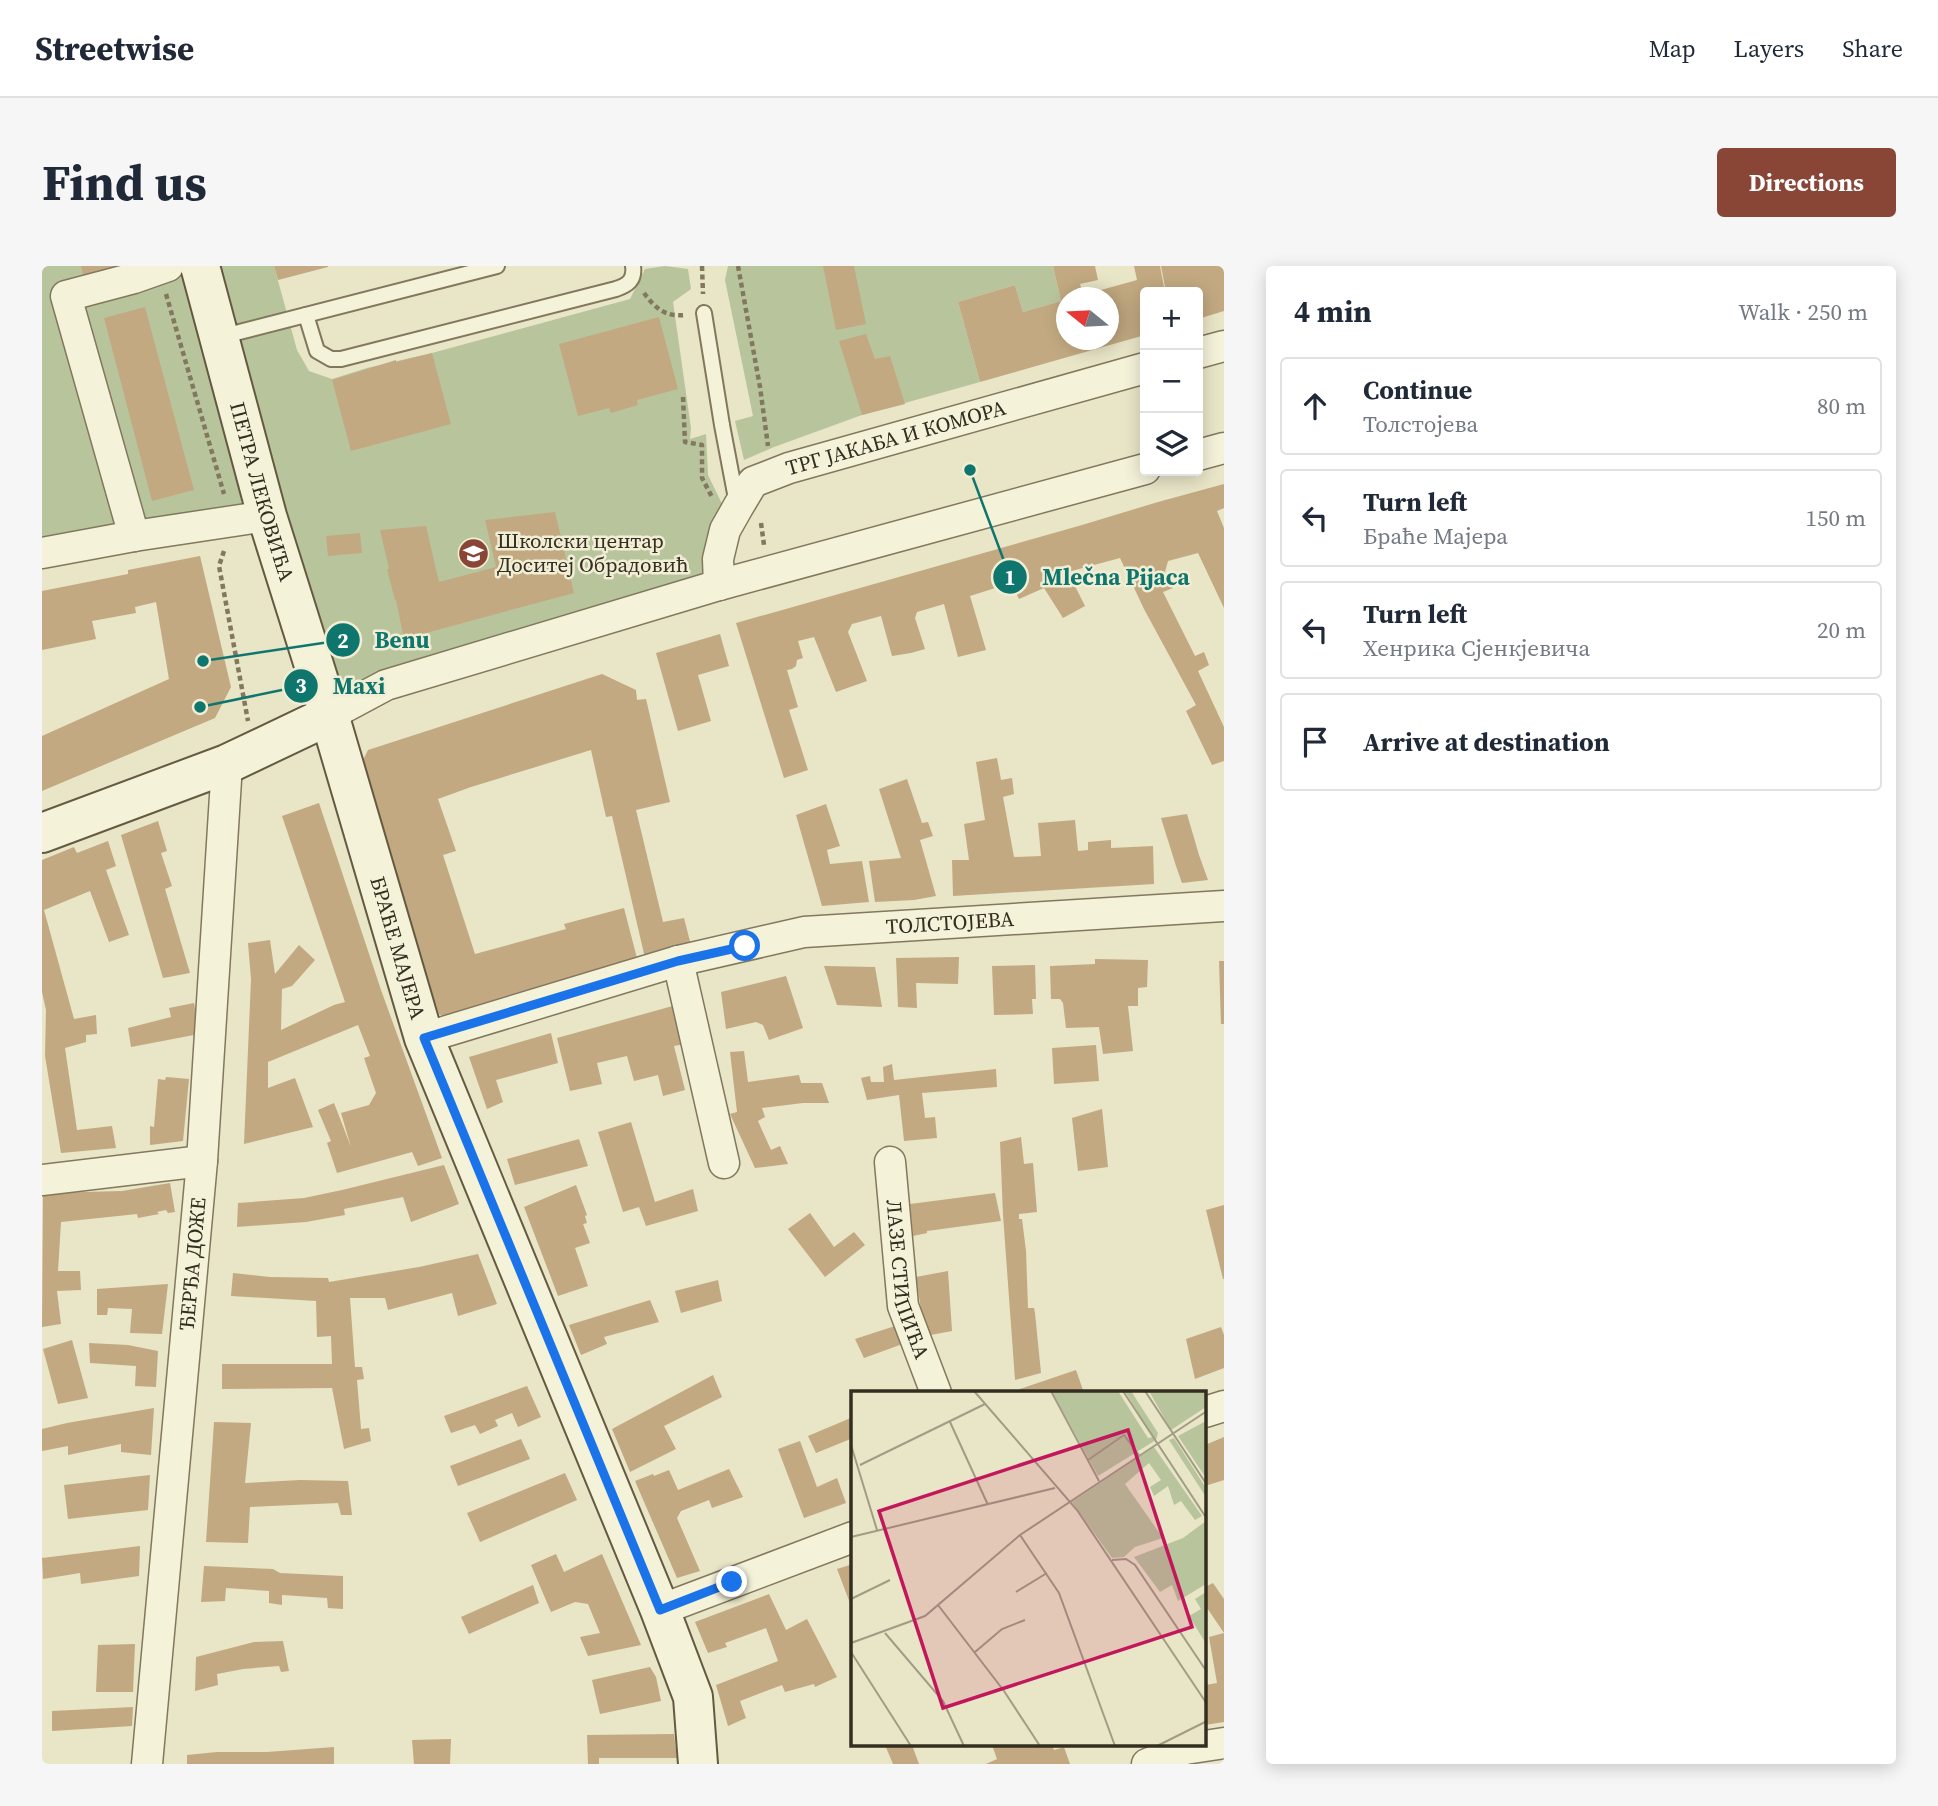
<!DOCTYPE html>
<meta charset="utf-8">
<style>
:root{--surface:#fff;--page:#f6f6f7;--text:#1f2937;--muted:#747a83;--line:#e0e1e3;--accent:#894636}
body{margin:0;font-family:"Source Serif 4",serif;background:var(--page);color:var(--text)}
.controls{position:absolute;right:21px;top:21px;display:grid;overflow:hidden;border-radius:7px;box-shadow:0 4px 18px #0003}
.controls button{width:63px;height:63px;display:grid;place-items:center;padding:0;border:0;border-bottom:2px solid var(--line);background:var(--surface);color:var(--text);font:35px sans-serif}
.compass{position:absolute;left:1014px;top:21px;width:63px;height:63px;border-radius:50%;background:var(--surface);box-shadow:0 4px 18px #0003;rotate:288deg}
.stop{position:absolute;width:21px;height:21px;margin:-16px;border:5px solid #1a73e8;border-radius:50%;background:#fff}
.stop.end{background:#1a73e8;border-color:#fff;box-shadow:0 2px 7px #0008}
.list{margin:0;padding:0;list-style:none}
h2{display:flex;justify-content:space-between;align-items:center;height:91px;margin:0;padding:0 28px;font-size:30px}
h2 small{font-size:23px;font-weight:400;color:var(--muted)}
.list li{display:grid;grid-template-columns:46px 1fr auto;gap:21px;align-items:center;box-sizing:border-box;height:98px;margin:0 14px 14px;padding:0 14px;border:2px solid var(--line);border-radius:7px}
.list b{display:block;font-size:26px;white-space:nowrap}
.list p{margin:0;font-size:23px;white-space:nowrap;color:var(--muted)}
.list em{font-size:23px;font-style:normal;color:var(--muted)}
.icon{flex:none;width:38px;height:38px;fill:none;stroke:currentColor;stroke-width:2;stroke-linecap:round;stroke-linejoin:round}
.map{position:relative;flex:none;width:1182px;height:1498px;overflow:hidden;border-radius:7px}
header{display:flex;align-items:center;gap:42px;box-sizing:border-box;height:98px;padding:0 35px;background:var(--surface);border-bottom:2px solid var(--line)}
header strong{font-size:33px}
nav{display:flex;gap:38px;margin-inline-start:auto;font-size:24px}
.intro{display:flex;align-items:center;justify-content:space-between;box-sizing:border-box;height:168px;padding:0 42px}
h1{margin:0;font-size:49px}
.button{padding:18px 32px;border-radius:7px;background:var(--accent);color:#fff;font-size:24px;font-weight:700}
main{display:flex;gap:42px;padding:0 42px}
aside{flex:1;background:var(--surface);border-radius:7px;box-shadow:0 4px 18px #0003}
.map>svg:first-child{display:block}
</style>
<header>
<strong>Streetwise</strong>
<nav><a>Map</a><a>Layers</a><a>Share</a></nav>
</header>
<div class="intro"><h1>Find us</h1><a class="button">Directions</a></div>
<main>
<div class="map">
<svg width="1182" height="1498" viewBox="0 0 1182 1498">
<rect width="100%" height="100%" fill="#e9e5c7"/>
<g fill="#b8c59c">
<path d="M0,0H140L192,200L201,244L0,281Z"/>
<path d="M172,0H232L255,84L267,105L290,113L325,102L390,87L588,33L603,3L623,0L646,3L649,23L631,36L649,162L648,173L664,168L666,209L684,246L667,312L290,435Z"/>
<path d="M686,0H1011L1019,35L981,46L973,19L916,36L938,116L820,149L732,181L702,194L693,155L711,150L683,14Z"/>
</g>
<g fill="#c2a981" fill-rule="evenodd">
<path d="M39,0H83L42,12Z"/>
<path d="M232,0H286V1L236,14Z"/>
<path d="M781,0H812L824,58L794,64Z"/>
<path d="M1011,0H1053L1056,14L1038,18L1041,29L1095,14L1092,0H1118L1123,26H1103V69L938,116L916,36L973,19L981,46L1019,35ZM1024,32H1067V74H1024Z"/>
<path d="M1119,0H1182V45L1156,53V26H1124Z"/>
<path d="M103,41L152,224L110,235L62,52Z"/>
<path d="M617,51L636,123L595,134L596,139L569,147L567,142L536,150L517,78Z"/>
<path d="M824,68L833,93L848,90L863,138L820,149L797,75Z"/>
<path d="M390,87L409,158L309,185L290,114L354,94V96Z"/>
<path d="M1182,218V242L1175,245L1182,262V342L1156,287L1126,295L1123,306L1131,322L1121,326L1153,390L1162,386L1167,399L1156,405L1182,461V495L1170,499L1144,445L1154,439L1102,343L1078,292L1026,306L1043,340L1021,352L1002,322L977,333L969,317L928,330L944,384L916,391L902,338L875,346L873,352L883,383L869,387L850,390L839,350L810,358L806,366L825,415L794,426L772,371L756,375L761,392L755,394L754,400L750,403L745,404L756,441L747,444L766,504L742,512L694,357L1040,259L1116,236Z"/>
<path d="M513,246L532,327L362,373L354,334H353L345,303H347L338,264L384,260L397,316L454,301L443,254Z"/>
<path d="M318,267L320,287L286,290L284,270Z"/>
<path d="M158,290L189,421L173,452L0,525V470L127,413L114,336L93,341L94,347L50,355L54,373L0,384V325L86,308V304Z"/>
<path d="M678,368L687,400L656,409L669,455L636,465L614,387Z"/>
<path d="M560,408L594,424L595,434L604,433L628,536L594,544L621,656L642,652L651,687L603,692L570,550L564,551L549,484L429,521L396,533L414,585L401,589L433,688L524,663L522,658L582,642L597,700L407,754L397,748L316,504L326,484Z"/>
<path d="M955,492L959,514L970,512L972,528L961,531L972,591L999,590L996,557L1033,554L1036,585L1046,584V576L1069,574V582L1111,580L1112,618L911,630L910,594H927L922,558L943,554L934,496Z"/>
<path d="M865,513L880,557L886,556L891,570L878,574L894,630L872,634L833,636L827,595L859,592L837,523Z"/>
<path d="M277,537L339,724L400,892L376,900L370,886L295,907L285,877L289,875L276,844L292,837L309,881L299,847L327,839L334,827L322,792L328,790L316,759L226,796V822L253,812L271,861L202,878L209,713L206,677L228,674L233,708L257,679L273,694L250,720L240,723L239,764L292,739L303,736L240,550Z"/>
<path d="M784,538L798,580L785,584L788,598L820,595L827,636L780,640L754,549Z"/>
<path d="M1145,548L1157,589L1166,614L1140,617L1134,600L1119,552Z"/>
<path d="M116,555L125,585L119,587L130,620L123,623L148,707L121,712L79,569Z"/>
<path d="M66,575L74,600L64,604L87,669L67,676L48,625L2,644L32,753L54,749L55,768L44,769V776L23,782L35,864L70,860L74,882L19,887L3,790L4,744L0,726V594L32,581L35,587Z"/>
<path d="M917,691L916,718L874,717L875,742L856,741L854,692Z"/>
<path d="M1053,693L1106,694L1105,721L1096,722V740H1086L1091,785L1061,788L1057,761L1024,762L1021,737L1018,733H1009L1008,700L1053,698Z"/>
<path d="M1177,695H1182V758H1179Z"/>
<path d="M993,699L994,733H990L991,748L952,749L950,700Z"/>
<path d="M782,700L833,701L840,741L795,739Z"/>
<path d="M744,710L761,762L727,774L721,759L714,756L684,763L679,726Z"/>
<path d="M152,737L154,747L152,769L89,781L86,762L129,751L127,742Z"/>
<path d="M638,738L648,777L632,780L643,824L621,830L616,809L592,815L585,790L555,797L560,818L528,825L515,772Z"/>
<path d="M509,767L516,797L454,814L461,836L445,843L427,791Z"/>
<path d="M1054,779L1057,815L1012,818L1010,782Z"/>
<path d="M702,785L706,816L757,809L759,817H780L787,837H761L720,842L723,851L716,855L729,884L738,880L746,898L713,902L688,848L695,846L688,786Z"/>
<path d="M850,798L852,814L954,803L955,821L880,827L883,852L893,851L895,872L862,875L857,829L825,834L819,812L828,810L829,816H842L841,801Z"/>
<path d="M124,811L147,813L141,875L108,879V860L112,861L116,813L123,814Z"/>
<path d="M1060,843L1066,901L1036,905L1030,852Z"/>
<path d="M589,856L613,936L651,923L656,945L604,960L597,941L581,946L556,866Z"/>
<path d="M979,871L982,898L991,897L995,946L977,948V953H980L984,985L986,1042H992L993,1047L999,1107L973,1114L961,949L958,876Z"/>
<path d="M537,873L546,900L473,919L465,893Z"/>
<path d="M402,899L417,938L369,956L361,931L302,943L303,949L264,956L195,961L196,937L262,932L300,924Z"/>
<path d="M128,917L133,946L126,947L124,944L115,946L117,948L96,952L95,948L19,956L16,1005H38L39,1024L15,1025L19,1058L0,1061L1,927L80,925Z"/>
<path d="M534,919L545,949L543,950L545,957L541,958L548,977L533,982L546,1020L516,1030L482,941Z"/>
<path d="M953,927L959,955L885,965V967L871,970L868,938Z"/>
<path d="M1182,939V1013H1181L1164,944Z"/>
<path d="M768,947L792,981L812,966L823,979L783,1011L746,963Z"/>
<path d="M436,988L455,1038L416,1050L410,1027L346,1044L343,1032H308L313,1101H320L322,1113L315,1114L319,1163L327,1162L329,1175L302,1183L290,1122L180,1123V1098H290L289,1070L275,1071L274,1035L189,1030L191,1007L228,1011L286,1012L287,1016L377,1001Z"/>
<path d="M906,1005L910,1065L883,1070L874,1011Z"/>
<path d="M676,1014L680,1035L639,1047L633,1025Z"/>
<path d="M126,1018L120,1068L88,1067L90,1043L66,1042L65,1049H55V1023Z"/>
<path d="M608,1034L617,1056L562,1071L565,1078L539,1089L527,1059Z"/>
<path d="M859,1058L866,1076L822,1092L813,1073Z"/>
<path d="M1179,1061L1182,1069V1102L1153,1113L1144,1073Z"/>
<path d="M30,1074L46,1132L16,1138L1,1083Z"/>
<path d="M47,1077L86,1079L116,1085L114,1121L93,1120L94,1100L48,1097Z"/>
<path d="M1034,1104L1042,1127H975V1124Z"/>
<path d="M671,1109L680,1131L622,1160L634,1183L588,1206L570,1163Z"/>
<path d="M485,1120L499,1151L476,1161L470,1147L453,1154L456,1160L438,1168L433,1159L409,1167L402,1150Z"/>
<path d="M112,1142L109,1189L79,1186V1178L26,1189V1180L0,1185V1163L25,1157Z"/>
<path d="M811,1151V1172L774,1187L766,1170Z"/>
<path d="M172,1156L209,1157L203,1217L258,1214L306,1215L310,1249H299L296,1237L208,1241L206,1277L164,1276Z"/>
<path d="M1182,1171V1214L1163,1220V1179Z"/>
<path d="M479,1173L488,1193L416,1220L408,1200Z"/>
<path d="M758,1175L775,1221L795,1212L804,1237L762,1252L736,1183Z"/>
<path d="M687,1203L701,1231L670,1242L667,1234L639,1245L635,1252L658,1305L635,1312L593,1215L611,1208L612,1210L627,1204L636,1224Z"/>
<path d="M523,1207L535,1234L438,1276L425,1247Z"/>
<path d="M108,1209L106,1244L26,1253L22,1219Z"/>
<path d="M98,1280L97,1310L39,1318L38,1307L1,1313L0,1292Z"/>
<path d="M514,1288L522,1306L560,1288L599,1379L546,1390L538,1371L558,1367L546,1338L533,1336L509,1346L489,1299Z"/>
<path d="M811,1298V1345L795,1303Z"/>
<path d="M162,1300L231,1303L238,1307L301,1310V1343L286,1342L285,1332L240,1329V1339L227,1337V1325L184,1322L183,1335L159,1336Z"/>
<path d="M1171,1317L1182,1333V1456L1163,1459V1419L1175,1417L1167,1371L1182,1367L1163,1339V1321Z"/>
<path d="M491,1319L497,1337L427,1368L419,1351Z"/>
<path d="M727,1328L744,1364L765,1353L795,1411L773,1421L772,1418L743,1426L740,1419L698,1435L704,1452L686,1460L674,1419L736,1395L724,1362L683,1377L685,1381L666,1387L653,1356Z"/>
<path d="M241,1375L247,1405L239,1406L237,1400L201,1403L175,1408L176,1419L153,1425L154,1391L212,1376Z"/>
<path d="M93,1378L91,1426H54L56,1379Z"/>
<path d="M608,1401L614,1411L619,1435L558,1448L550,1414Z"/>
<path d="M91,1441L90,1460L10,1465V1445Z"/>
<path d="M632,1468L635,1492H557V1498H546L545,1469Z"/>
<path d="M409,1473L408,1498H372L370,1474Z"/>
<path d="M843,1479H870L877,1498H851Z"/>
<path d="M950,1479H1010L1012,1484L1022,1481L1028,1498H944L955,1493Z"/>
<path d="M292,1481V1498H145V1489L175,1486H225Z"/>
</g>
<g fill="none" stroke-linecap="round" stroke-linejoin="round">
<defs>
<g id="lane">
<path d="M662,47L680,159L695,238"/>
<path d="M264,49L275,85L289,93H299L574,23C586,19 593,14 591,0"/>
<path d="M178,71L455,0"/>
</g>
<g id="street">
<path d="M1156,87L1182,80"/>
<path d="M1156,189L1182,182"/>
<path d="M92,270L24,30L92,12L126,0"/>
<path d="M0,287L92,270L225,250"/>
<path id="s1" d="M677,319L676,293L683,264L696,241L711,216L747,202L1103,102"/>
<path d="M286,450L344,419L677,319L1103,203"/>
<path d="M636,695L682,897"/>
<path id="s2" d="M382,772L636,695L762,666L1182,640"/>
<path id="s3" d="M848,896L861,1040L894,1127"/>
<path d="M0,914L160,895"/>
<path d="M1163,1146L1182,1140"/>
<path d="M618,1344L811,1271"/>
<path id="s4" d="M105,1498L160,895L185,498"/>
<path d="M1105,1498L1143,1483L1182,1477"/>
</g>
<g id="secondary">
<path id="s5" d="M158,0L225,250L281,428L382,772L618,1344L651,1431L656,1498"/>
<path d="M0,567L185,498L286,450"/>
</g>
</defs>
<use href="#lane" stroke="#82785e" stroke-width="18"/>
<use href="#street" stroke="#82785e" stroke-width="33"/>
<use href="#secondary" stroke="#645941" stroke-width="42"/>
<g stroke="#82785e" stroke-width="4.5" stroke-dasharray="5 3.5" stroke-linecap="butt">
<path d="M660,0L661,28"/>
<path d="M696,0L718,121L726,180"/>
<path d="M602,27C614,43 623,51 644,49"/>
<path d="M124,28L182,228"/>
<path d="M641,131L643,176L660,179V212L670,231"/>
<path d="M719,257L722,279"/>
<path d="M182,285L177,300L206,455"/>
</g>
<use href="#lane" stroke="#f4f2d9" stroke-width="14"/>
<use href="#street" stroke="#f4f2d9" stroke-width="30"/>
<use href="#secondary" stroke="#f4f2d9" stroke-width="38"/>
</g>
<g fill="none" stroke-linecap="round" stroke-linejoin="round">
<path stroke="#1a73e8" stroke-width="9" d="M690,1316L618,1344L382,772L636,695L703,680"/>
</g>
<defs>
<symbol id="school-disc" viewBox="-11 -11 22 22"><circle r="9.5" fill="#894636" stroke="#f1eed5"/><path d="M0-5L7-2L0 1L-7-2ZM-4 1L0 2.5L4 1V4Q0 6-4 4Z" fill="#fff"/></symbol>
</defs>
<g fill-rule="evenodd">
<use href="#school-disc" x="414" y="270" width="35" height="35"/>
</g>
<g text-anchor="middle" stroke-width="5" stroke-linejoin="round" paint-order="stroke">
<g font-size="21" fill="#342e20" stroke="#f1eed5">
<text dy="7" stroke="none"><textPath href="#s1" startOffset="261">ТРГ ЈАКАБА И КОМОРА</textPath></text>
<text dy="7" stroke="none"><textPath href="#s5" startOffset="234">ПЕТРА ЛЕКОВИЋА</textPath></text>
<text dy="7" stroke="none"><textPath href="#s2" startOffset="541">ТОЛСТОЈЕВА</textPath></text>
<text dy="7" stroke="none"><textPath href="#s5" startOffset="710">БРАЋЕ МАЈЕРА</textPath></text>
<text dy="7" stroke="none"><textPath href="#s4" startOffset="502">ЂЕРЂА ДОЖЕ</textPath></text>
<text dy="7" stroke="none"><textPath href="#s3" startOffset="119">ЛАЗЕ СТИПИЋА</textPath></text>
</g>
<g font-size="21" fill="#342e20" stroke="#f1eed5" text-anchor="start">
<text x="455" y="282">Школски центар<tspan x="455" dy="24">Доситеј Обрадовић</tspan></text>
</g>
</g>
<g transform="translate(809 1125)">
<rect width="355" height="355" fill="#e9e5c7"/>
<path d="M201,0H267L297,47L302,46L274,0H280L307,42L305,49L247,85ZM298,0H355V16L320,39ZM355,30V87L327,45ZM323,47L355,97V106L318,49ZM303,56L351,125L344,129L330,110L323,114L317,95L303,105L299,96L310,89L298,72L274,93L312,147L284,156L273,166L261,167L221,111ZM355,130V193L327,210L321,194L309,201L283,166L332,147ZM355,201L356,251H354L338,225L350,218L344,208Z" fill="#b8c59c"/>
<path fill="none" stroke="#a19c84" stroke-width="2" d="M123,0L226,119L356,313M200,0L248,90M272,0L356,128M294,0L356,94M99,31L137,114M0,54L26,139M237,69L273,44L288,64M9,74L134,13M169,144L208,202L264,355M0,146L204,97M261,169L275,168L284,174L356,281M165,201L196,182M0,208L39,189M87,214L153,300L189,355M34,242L92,310L113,355M0,252L74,225L169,144L356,20M0,261L60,355M124,261L151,238L174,229M306,355L356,330"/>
<path fill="#c2185b" fill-opacity="0.15" stroke="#c2185b" stroke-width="3.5" d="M277,39L341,236L92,317L28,120Z"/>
<rect width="355" height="355" fill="none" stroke="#342e20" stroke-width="3.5"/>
</g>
<path fill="none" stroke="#0f766e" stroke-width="2.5" d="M928 204L968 311M161 395L301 374M158 441L259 420"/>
<g fill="#0f766e" stroke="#f1eed5" stroke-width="2.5">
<circle cx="928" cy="204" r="7"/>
<circle cx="161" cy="395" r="7"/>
<circle cx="158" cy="441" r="7"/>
<circle cx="968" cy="311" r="18"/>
<circle cx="301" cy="374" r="18"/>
<circle cx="259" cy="420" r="18"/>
</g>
<g font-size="21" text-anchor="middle" font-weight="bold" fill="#fff">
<text x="968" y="319">1</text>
<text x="301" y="382">2</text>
<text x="259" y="427">3</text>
</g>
<g font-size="23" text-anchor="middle" font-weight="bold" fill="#0f766e" stroke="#f1eed5" stroke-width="5" stroke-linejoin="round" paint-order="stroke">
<text x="1074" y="319">Mlečna Pijaca</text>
<text x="360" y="382">Benu</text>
<text x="317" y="428">Maxi</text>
</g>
</svg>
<div class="controls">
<button>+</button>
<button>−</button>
<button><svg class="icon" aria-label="layers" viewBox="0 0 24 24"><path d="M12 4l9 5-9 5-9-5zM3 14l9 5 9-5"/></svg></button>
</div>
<svg class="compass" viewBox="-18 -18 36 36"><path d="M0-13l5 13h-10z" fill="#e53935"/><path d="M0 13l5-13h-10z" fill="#747a83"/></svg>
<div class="stop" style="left:703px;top:680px"></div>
<div class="stop end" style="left:690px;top:1316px"></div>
</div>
<aside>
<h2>4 min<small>Walk · 250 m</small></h2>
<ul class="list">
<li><svg class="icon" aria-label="ahead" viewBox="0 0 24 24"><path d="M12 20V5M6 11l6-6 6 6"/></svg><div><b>Continue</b><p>Толстојева</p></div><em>80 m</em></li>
<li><svg class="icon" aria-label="left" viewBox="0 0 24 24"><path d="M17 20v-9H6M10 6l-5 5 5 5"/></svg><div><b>Turn left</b><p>Браће Мајера</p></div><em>150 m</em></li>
<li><svg class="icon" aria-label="left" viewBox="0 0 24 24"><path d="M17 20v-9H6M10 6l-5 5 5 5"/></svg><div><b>Turn left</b><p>Хенрика Сјенкјевича</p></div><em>20 m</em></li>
<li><svg class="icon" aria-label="arrive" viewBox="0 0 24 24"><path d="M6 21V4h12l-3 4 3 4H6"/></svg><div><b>Arrive at destination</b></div></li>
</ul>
</aside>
</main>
